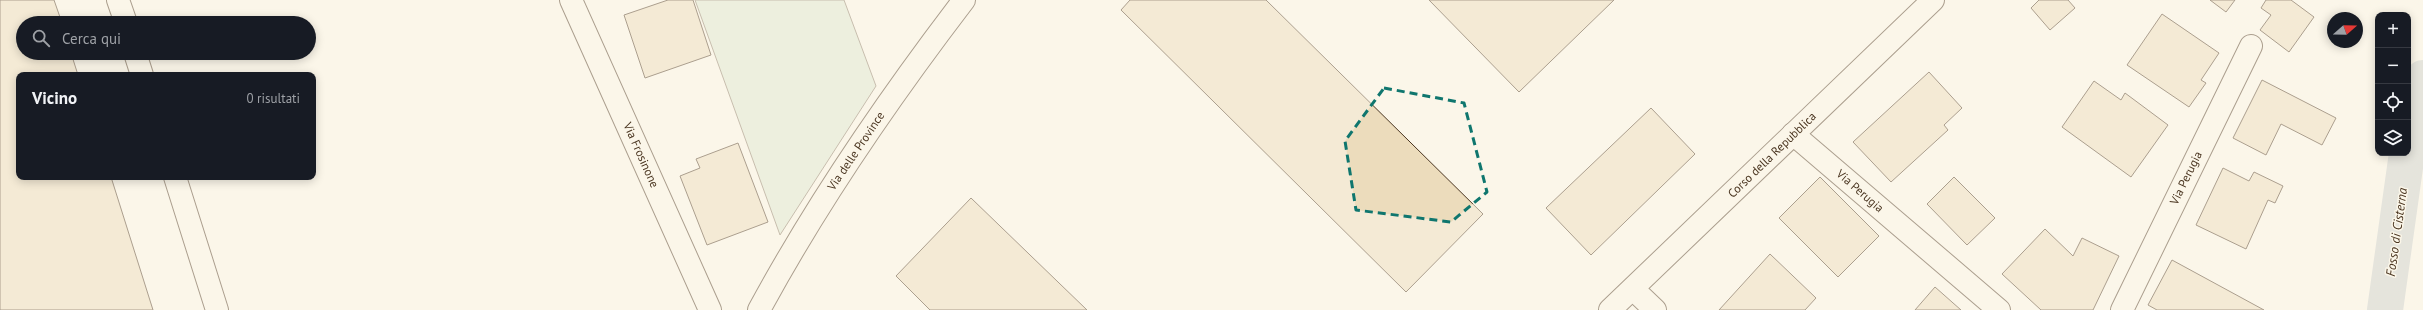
<!DOCTYPE html>
<html lang="it">
<meta charset="utf-8">
<style>
:root{--surface:#171b24;--page:#20242c;--text:#f1f3f6;--muted:#9ea1a6;--line:#363941}
body{margin:0;font-family:"PT Sans",sans-serif;background:var(--page);color:var(--text)}
.controls{position:absolute;right:12px;top:12px;display:grid;overflow:hidden;border-radius:8px;box-shadow:0 2px 10px #0003}
.controls button{width:36px;height:36px;display:grid;place-items:center;padding:0;border:0;border-bottom:1px solid var(--line);background:var(--surface);color:var(--text);font:20px sans-serif}
.compass{position:absolute;left:2327px;top:12px;width:36px;height:36px;border-radius:50%;background:var(--surface);box-shadow:0 2px 10px #0003;rotate:70deg}
.list{margin:0;padding:0;list-style:none}
h2{display:flex;justify-content:space-between;align-items:center;height:52px;margin:0;padding:0 16px;font-size:17px}
h2 small{font-size:13px;font-weight:400;color:var(--muted)}
.icon{flex:none;width:22px;height:22px;fill:none;stroke:currentColor;stroke-width:2;stroke-linecap:round;stroke-linejoin:round}
.map{position:relative;flex:none;width:2423px;height:310px;overflow:hidden}
.search{position:absolute;background:var(--surface);box-shadow:0 2px 10px #0003;left:16px;top:16px;width:300px;height:44px;display:flex;align-items:center;gap:10px;box-sizing:border-box;padding:0 14px;border-radius:22px;color:var(--muted);font-size:15px}
.panel{position:absolute;background:var(--surface);box-shadow:0 2px 10px #0003;left:16px;top:72px;width:300px;height:108px;border-radius:8px}
.map>svg:first-child{display:block}
</style>
<div class="map">
<svg width="2423" height="310" viewBox="0 0 2423 310">
<rect width="100%" height="100%" fill="#fbf6e9"/>
<path fill="#dce7d0" stroke="#887966" d="M695,0H844L876,86L780,235Z"/>
<g fill="none" stroke-linecap="round" stroke-linejoin="round">
<g stroke="#c9cecd" stroke-width="36">
<path d="M2408,145L2416,90L2423,78"/>
<path d="M2385,310L2407,153"/>
</g>
</g>
<g fill="#ecdcbc" stroke="#4a3520">
<path d="M0,0H54L62,23H23V53H71L78,75H19V177H111L153,310H0Z"/>
<path d="M668,0H693L711,55L645,78L624,15Z"/>
<path d="M1130,0H1266L1483,214L1406,292L1121,10Z"/>
<path d="M1429,0H1614L1519,92Z"/>
<path d="M2039,0H2068L2075,8L2050,30L2031,8Z"/>
<path d="M2210,0H2235L2226,12Z"/>
<path d="M2266,0H2291L2314,17L2289,52L2260,30L2271,15L2261,8Z"/>
<path d="M2162,14L2219,53L2201,80L2206,83L2189,107L2127,65Z"/>
<path d="M1929,72L1962,108L1944,125L1948,130L1891,182L1853,142Z"/>
<path d="M2262,80L2336,118L2322,145L2281,124L2266,155L2233,138Z"/>
<path d="M2094,81L2121,100L2125,93L2168,125L2131,177L2062,127Z"/>
<path d="M1651,108L1695,154L1591,255L1546,208Z"/>
<path d="M738,143L768,222L707,245L680,176L700,168L696,159Z"/>
<path d="M2223,168L2249,181L2254,172L2283,186L2275,203L2268,200L2246,249L2196,225Z"/>
<path d="M1820,177L1879,236L1838,277L1779,218Z"/>
<path d="M1954,177L1995,218L1967,245L1927,204Z"/>
<path d="M971,198L1087,310H930L896,276Z"/>
<path d="M2045,229L2073,256L2082,238L2119,256L2093,310H2041L2002,274Z"/>
<path d="M1770,254L1816,298L1805,310H1719Z"/>
<path d="M2172,260L2264,310H2157L2148,305Z"/>
<path d="M1935,287L1961,310H1915Z"/>
</g>
<g fill="none" stroke-linecap="round" stroke-linejoin="round">
<defs>
<g id="minor">
<path d="M118,0L126,23"/>
<path d="M571,0L710,310"/>
<path d="M135,53L142,75"/>
<path d="M1793,134L1999,310"/>
<path d="M175,177L217,310"/>
<path d="M1633,289L1655,310"/>
<path d="M1610,310L1933,0"/>
<path d="M2122,310L2251,46"/>
</g>
<path id="major" d="M759,310C818,201 889,98 964,0"/>
</defs>
<use href="#minor" stroke="#4a3520" stroke-width="24"/>
<use href="#major" stroke="#4a3520" stroke-width="24"/>
<use href="#minor" stroke="#fbf6e9" stroke-width="22"/>
<use href="#major" stroke="#fbf6e9" stroke-width="22"/>
</g>
<path d="M0 0H2423V310H0ZM1384,88L1464,103L1487,192L1451,222L1356,210L1345,141Z" fill="#fbf6e9" fill-opacity=".55" fill-rule="evenodd"/>
<path fill="none" stroke="#0f766e" stroke-width="3" stroke-dasharray="8 5" stroke-linejoin="round" d="M1384,88L1464,103L1487,192L1451,222L1356,210L1345,141Z"/>
<g text-anchor="middle" stroke-width="3" stroke-linejoin="round" paint-order="stroke">
<g font-size="12" fill="#4a3520" stroke="#fbf6e9">
<text transform="translate(856 151) rotate(-56)" y="4">Via delle Province</text>
<text transform="translate(641 155) rotate(66)" y="4">Via Frosinone</text>
<text transform="translate(1772 155) rotate(-44)" y="4">Corso della Repubblica</text>
<text transform="translate(2186 178) rotate(-64)" y="4">Via Perugia</text>
<text transform="translate(1860 191) rotate(41)" y="4">Via Perugia</text>
</g>
<g font-size="13" font-style="italic" fill="#4a3520" stroke="#fbf6e9">
<text transform="translate(2396 232) rotate(-82)" y="5">Fosso di Cisterna</text>
</g>
</g>
</svg>
<div class="controls">
<button>+</button>
<button>−</button>
<button><svg class="icon" aria-label="locate" viewBox="0 0 24 24"><circle cx="12" cy="12" r="6"/><path d="M12 2v4M12 18v4M2 12h4M18 12h4"/></svg></button>
<button><svg class="icon" aria-label="layers" viewBox="0 0 24 24"><path d="M12 4l9 5-9 5-9-5zM3 14l9 5 9-5"/></svg></button>
</div>
<svg class="compass" viewBox="-18 -18 36 36"><path d="M0-13l5 13h-10z" fill="#e53935"/><path d="M0 13l5-13h-10z" fill="#9ea1a6"/></svg>
<div class="search"><svg class="icon" aria-label="search" viewBox="0 0 24 24"><circle cx="10" cy="10" r="6"/><path d="M15 15l6 6"/></svg>Cerca qui</div>
<section class="panel">
<h2>Vicino<small>0 risultati</small></h2>
<ul class="list">
</ul>
</section>
</div>
